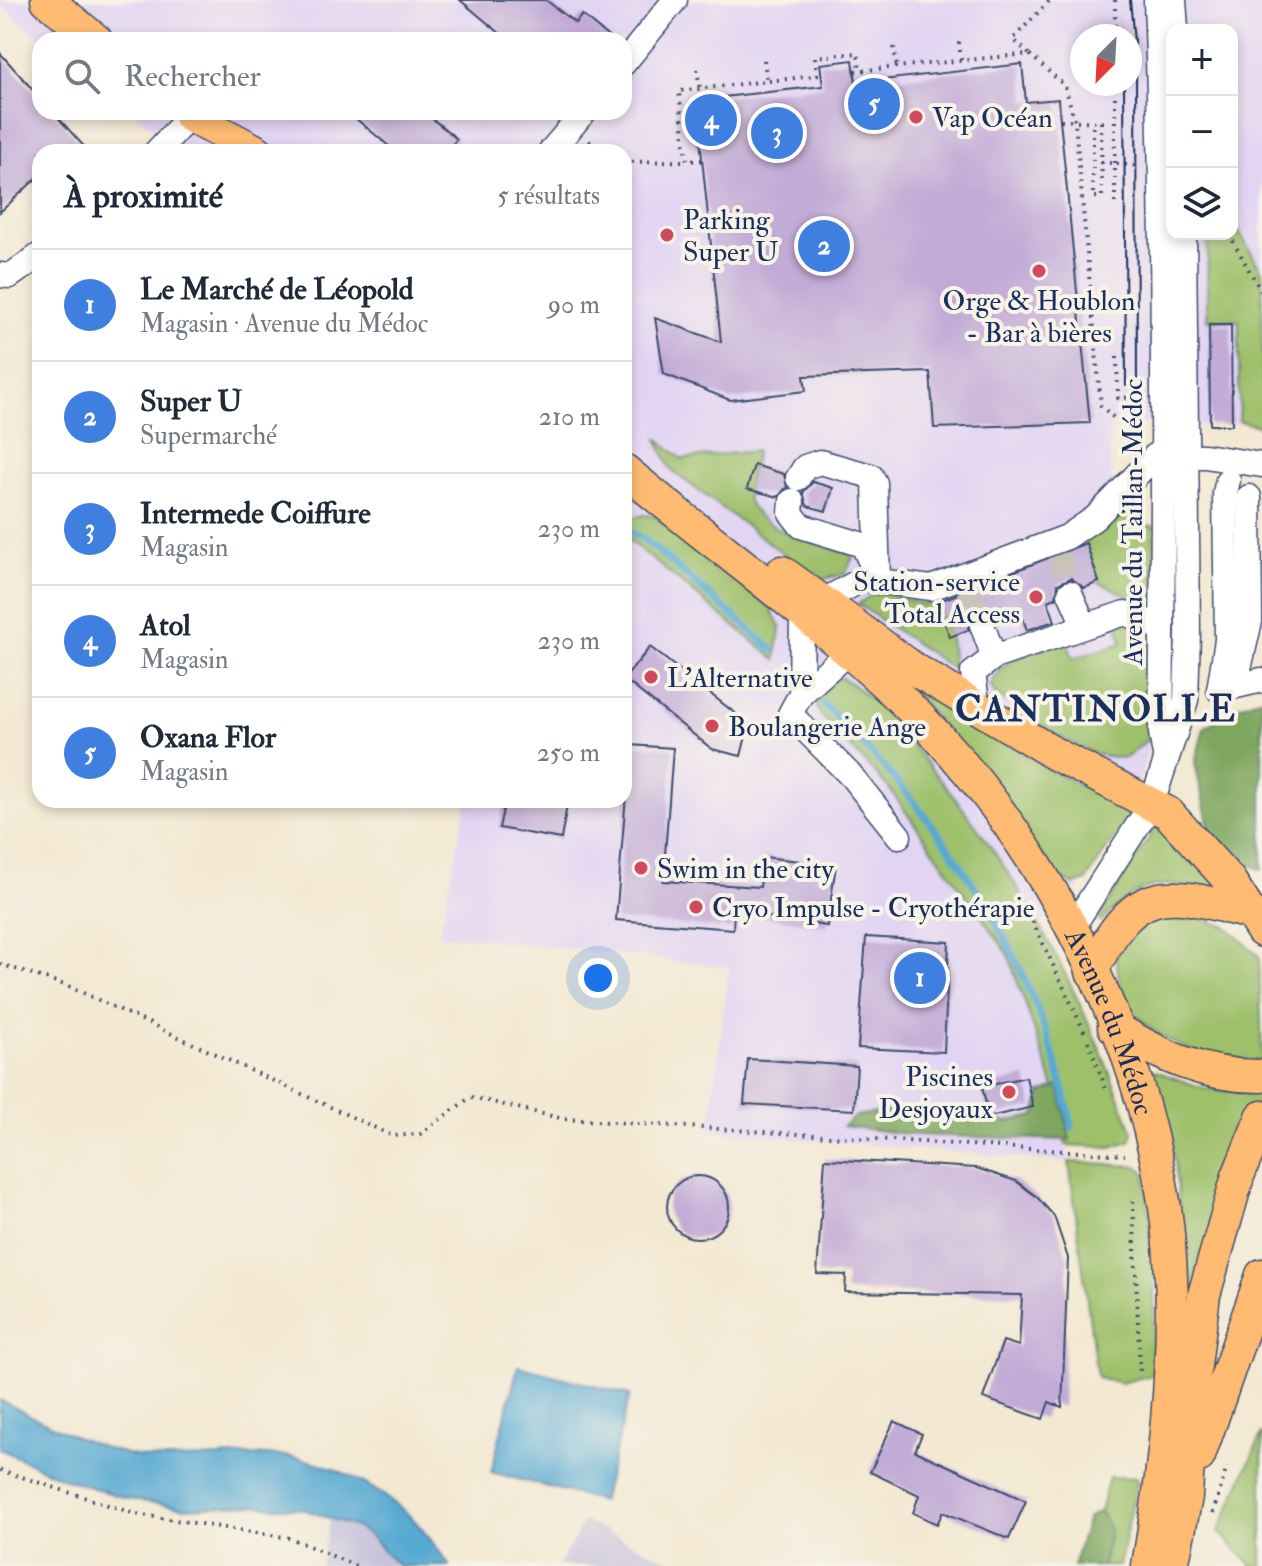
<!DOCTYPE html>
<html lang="fr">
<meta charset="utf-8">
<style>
:root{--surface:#fff;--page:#f6f6f7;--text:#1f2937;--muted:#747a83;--line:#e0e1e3;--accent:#d93025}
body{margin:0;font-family:"IM FELL Double Pica",serif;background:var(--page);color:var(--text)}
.controls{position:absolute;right:24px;top:24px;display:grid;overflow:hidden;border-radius:16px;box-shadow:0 4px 12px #0003}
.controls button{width:72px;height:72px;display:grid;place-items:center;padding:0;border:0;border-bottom:2px solid var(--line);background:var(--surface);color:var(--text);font:40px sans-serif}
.compass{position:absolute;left:1070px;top:24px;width:72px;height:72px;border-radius:50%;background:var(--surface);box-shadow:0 4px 12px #0003;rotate:204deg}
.you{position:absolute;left:598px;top:978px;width:28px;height:28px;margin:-20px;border:6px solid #fff;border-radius:50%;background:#1a73e8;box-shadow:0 0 0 12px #1a73e833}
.badge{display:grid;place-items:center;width:52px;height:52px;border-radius:50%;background:var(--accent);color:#fff;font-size:26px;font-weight:700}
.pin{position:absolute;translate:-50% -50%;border:4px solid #fff;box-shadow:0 2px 8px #0006}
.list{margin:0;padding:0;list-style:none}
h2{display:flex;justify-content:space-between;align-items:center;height:104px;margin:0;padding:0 32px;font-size:34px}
h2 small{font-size:26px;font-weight:400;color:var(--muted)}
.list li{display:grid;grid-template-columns:52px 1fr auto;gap:24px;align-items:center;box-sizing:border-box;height:112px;padding:0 32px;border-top:2px solid var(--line)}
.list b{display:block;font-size:30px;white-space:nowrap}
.list p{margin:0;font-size:26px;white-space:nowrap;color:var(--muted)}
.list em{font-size:26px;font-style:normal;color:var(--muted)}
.icon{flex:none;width:44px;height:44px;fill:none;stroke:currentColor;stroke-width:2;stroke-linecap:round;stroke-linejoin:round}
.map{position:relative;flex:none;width:1262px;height:1566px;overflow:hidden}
.search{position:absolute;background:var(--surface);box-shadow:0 4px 12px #0003;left:32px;top:32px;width:600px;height:88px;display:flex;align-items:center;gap:20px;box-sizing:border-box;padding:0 28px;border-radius:24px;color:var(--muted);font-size:30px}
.panel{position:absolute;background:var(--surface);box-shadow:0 4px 12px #0003;left:32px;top:144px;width:600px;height:664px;border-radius:24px}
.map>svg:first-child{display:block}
</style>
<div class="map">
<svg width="1262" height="1566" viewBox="0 0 1262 1566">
<rect width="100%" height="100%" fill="#f7f3e8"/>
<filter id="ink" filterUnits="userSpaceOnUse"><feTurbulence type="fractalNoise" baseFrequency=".0125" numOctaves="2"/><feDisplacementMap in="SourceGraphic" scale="16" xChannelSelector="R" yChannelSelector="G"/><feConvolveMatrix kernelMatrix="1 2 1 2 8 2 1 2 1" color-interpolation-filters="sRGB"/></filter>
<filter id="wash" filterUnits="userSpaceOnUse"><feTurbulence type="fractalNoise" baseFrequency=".006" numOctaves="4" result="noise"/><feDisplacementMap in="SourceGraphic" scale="32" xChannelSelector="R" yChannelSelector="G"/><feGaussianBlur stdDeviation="1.8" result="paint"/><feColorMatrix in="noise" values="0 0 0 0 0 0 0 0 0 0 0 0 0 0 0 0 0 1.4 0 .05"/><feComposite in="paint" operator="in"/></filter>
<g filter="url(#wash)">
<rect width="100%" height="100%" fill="#f3e8d2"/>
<path fill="#e2d4f3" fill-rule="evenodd" d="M0,0H1262V417L1232,425L1108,424L1112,481L1136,490L1140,525L1154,526L1153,735L1127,820L1085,882L1008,954L1055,1090L1069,1162L709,1131L729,967L439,934L467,800H624V152H182L132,112H624V40H44L0,4ZM1172,30H1232V234H1172ZM1082,36H1130V84H1082Z"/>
<g fill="#c5c0da">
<path d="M332,1510L352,1518L409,1566H320Z"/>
<path d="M584,1521L631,1543L682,1566H558Z"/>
</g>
<g fill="#9ec06a" stroke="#5c7864" stroke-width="2">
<path d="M1232,220L1262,271V427L1239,421V321L1207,320L1208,234H1232Z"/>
<path d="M657,438L682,459L756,451C754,466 744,487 748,501C758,529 821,546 847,553L853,557L845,574L819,580L671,470Z"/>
<path d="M1136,490L1140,525L1154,526L1155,596L1138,601L1099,582L1086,543L1090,533Z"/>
<path d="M644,515L654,516L771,609L780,627L776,660L624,536V520Z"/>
<path d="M884,593L923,604L937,602L950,637L953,669L858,604L872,595Z"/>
<path d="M1127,623C1167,641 1154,699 1153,735L1127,757C1091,765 1026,714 995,694L991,686C999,656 1041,650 1067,640L1073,659L1122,643L1117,624Z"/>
<path d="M840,677C871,693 896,726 918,753C1020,871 1079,987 1133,1133L1130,1141L1111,1147L1066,1145L1055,1090L1008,954L888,787L820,714L814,699L820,690Z"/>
<path d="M905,679L1048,769L1131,812L1085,882L1074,885L1056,875Z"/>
<path d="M1157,825L1172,834L1218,886L1215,891C1164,879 1138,880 1101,922L1098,919Z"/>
<path d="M1183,912L1227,927L1259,956L1262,1061C1191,1061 1115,1032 1116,950C1134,926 1151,913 1183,912Z"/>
<path d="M1149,1069L1206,1089L1262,1094L1241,1146L1190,1344L1175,1161L1146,1075Z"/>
<path d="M1069,1162L1137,1166L1145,1172L1155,1263L1152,1375L1121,1383L1097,1377Z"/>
<path d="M1262,1433V1566H1252L1219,1532Z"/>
<path d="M1109,1477L1138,1478L1119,1566H1103L1110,1530L1100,1511Z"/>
</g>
<g fill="#7ea65e" stroke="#4c6a5e" stroke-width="2">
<path d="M1262,698V870L1232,857L1210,832L1195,763L1204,728L1238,706Z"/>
<path d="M1059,1086L1070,1140L915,1135L843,1126L856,1116L879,1112L944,1109L1006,1122L1035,1116L1041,1093Z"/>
<path d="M1100,1511L1110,1530L1103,1566H1073L1088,1518Z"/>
</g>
<g fill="#57a9d2" stroke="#396c98" stroke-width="2">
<path d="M518,1366L630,1395L602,1501L491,1472Z"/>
<path d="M0,1400C44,1422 98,1452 148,1458C189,1462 229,1454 270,1455C320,1456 376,1484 412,1518C426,1532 438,1550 450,1566H398L370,1536L356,1527L302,1509L246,1505L186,1508L128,1499L62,1478L0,1449Z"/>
</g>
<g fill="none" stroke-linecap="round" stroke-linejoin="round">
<g stroke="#57a9d2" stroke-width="7">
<path d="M624,529L644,539L773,650"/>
<path d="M822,703C946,822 1038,957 1072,1127"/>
</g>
</g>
<g id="blocks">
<g fill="#c3abd7">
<path d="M460,0H546L575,23L582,15L612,40H508Z"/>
<path d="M0,53L40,98V112H53L89,152H40V175L0,212Z"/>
<path d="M853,60L856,83L1022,64L1026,102L1058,99L1090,423L934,428L930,372L804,376L806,391L730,400L664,374L655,318L721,342L696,100L823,86L820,64Z"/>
<path d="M348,112H424L457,139L446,152H396Z"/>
<path d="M1209,325H1231L1232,425H1210Z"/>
<path d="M754,465L784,474L787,487L778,497L747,489Z"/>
<path d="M813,482L833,488L826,511L807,506L803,492Z"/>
<path d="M1086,543L1099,582L1084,588L1071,578L1058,584L1056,598L1048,601L1055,621L1027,630L1020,611L996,620L991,613L978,611L970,616L968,630L950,637L937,602Z"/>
<path d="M650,647L749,724L741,756L712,749L624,679Z"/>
<path d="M630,745L673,748L663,881L760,887L764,857L836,865L827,926L734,912L733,929L616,920Z"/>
<path d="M505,800H568L561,839L499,828Z"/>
<path d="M866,937L949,942L944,1052L858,1048Z"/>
<path d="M748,1059L857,1066L854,1110L744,1104Z"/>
<path d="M1026,1077L1033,1107L989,1117L982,1087Z"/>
<path d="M825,1159L976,1168L1016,1181L1037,1197L1054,1216L1068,1258L1062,1407L1049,1402L1043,1419L983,1398L1003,1341L1019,1346L1022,1295L845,1292L846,1275L817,1274Z"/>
<circle cx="698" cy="1207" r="31"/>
<path d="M894,1421L922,1434L915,1451L1026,1501L1009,1539L943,1512L937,1524L913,1513L919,1495L870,1472Z"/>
</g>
</g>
</g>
<g filter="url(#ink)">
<use href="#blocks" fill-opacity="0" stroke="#3b4b6f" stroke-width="2"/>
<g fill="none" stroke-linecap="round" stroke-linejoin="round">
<g stroke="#c8c3bb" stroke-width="24" stroke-dasharray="24 12" stroke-linecap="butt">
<path d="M1063,551L1060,558L1070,593"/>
<path d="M968,589L982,625"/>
</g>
<defs>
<g id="minor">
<path d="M1156,0C1165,244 1164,489 1161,733L1165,755"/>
<path d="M1174,0L1176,30"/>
<path d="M624,63L675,0"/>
<path d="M156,152L190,116"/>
<path d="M550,152L584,112"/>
<path d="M0,275L10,276L40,255"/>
<path d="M792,501L791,513L801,526L863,545L878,579L875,483L871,476L820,462L805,467L798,478"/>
<path d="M1070,593L1084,625"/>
<path d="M821,602L863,579L931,588L1067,537L1095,518L1155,456H1205L1262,465"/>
<path d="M982,625L994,657"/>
<path d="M847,653L801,694L790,714L852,777L899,836"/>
<path d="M1235,686L1250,621L1249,497"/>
<path d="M1223,689L1262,680"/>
<path d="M1219,690L1227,640L1225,493L1228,480"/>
<path d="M801,694L802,615"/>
<path d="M978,709L973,673L994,657L1125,613L1162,627"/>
<path d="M1072,928L1152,803L1186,700L1188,632L1184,234"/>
</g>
<g id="major">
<path d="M47,0L96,40"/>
<path d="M190,116L258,152"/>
<path id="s1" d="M624,470C714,545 811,614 897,695C1036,827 1137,1017 1165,1208C1181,1322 1167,1453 1148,1566"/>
<path d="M782,572L914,669L1055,754L1168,813L1230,881L1262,931"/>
<path d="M1092,972C1137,875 1171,893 1261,916"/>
<path d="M1114,1027C1161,1056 1205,1077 1262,1076"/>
<path d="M1199,1456L1262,1275"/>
<path d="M1172,1566L1186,1497L1192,1389L1204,1295L1238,1176L1262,1117"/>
</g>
</defs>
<use href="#minor" stroke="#3b4b6f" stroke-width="27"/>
<use href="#major" stroke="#3b4b6f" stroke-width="35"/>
<g stroke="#3b4b6f" stroke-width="4" stroke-dasharray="2 6" stroke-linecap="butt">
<path d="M1115,0V36"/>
<path d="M959,42L961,61"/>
<path d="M894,47L897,67"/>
<path d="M1029,54L1013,39L1050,0"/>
<path d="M764,60L767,81"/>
<path d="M697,69L700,89"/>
<path d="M855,71L1029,54L1065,86L1075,122L1101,406L1114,418H1127L1131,446"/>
<path d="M817,75L815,57L858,53L860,70"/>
<path d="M1061,120L1101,122L1102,197H1093V122"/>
<path d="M589,141L602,152"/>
<path d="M451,146L458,152"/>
<path d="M702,160L687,161L679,91L822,75"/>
<path d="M624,162L687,161"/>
<path d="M1101,162L1137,166"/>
<path d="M1115,203V84"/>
<path d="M1229,234L1262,293"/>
<path d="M1117,357L1118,398L1138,397"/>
<path d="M1029,914L1085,1033"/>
<path d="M0,964L68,986L393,1136L420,1134L471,1097L564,1119L1125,1155"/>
<path d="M1088,1041L1106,1089"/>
<path d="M1133,1201L1140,1372"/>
<path d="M0,1470L136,1514L290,1538L356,1566"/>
<path d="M1213,1513L1227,1467"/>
</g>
<use href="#minor" stroke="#fff" stroke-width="24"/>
<use href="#major" stroke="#febb71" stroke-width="32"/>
<g stroke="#1b2f5e" stroke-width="2">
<path d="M1130,0L1136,62L1137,386"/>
<path d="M1124,84L1126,386"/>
</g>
</g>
</g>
<g fill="#d1495b" stroke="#f7f3e8" stroke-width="3">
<circle cx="916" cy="117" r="8"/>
<circle cx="667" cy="235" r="8"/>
<circle cx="1039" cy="271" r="8"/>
<circle cx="1036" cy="597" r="8"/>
<circle cx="651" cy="677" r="8"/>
<circle cx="712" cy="726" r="8"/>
<circle cx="641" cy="868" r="8"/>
<circle cx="696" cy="907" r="8"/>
<circle cx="1009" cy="1092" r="8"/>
</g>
<g text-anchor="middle" stroke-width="8" stroke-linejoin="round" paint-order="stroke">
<g font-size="28" fill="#1b2f5e" stroke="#f7f3e8" text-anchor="start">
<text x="932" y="127">Vap Océan</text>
<text x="683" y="229">Parking<tspan x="683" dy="32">Super U</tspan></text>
<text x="1039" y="310" text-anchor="middle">Orge &amp; Houblon<tspan x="1039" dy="32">- Bar à bières</tspan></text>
<text x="1020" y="591" text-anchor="end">Station-service<tspan x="1020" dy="32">Total Access</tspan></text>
<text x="667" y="687">L'Alternative</text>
<text x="728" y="736">Boulangerie Ange</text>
<text x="657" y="878">Swim in the city</text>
<text x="712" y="917">Cryo Impulse - Cryothérapie</text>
<text x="993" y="1086" text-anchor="end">Piscines<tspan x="993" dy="32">Desjoyaux</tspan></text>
</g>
<g font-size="28" fill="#1b2f5e" stroke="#f7f3e8">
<text transform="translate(1132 522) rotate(-90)" y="10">Avenue du Taillan-Médoc</text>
<text dy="10" stroke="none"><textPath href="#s1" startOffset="748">Avenue du Médoc</textPath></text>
</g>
<g font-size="36" font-weight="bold" letter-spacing="2" fill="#1b2f5e" stroke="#f7f3e8">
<text x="1096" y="721">CANTINOLLE</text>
</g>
</g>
</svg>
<div class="controls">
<button>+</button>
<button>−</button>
<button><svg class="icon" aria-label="layers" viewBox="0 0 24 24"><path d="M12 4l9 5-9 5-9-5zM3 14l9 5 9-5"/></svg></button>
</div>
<svg class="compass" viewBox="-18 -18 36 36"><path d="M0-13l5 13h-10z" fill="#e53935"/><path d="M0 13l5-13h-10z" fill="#747a83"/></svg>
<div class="you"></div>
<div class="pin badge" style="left:920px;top:978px;background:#3f7fe0">1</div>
<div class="pin badge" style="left:824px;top:246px;background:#3f7fe0">2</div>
<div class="pin badge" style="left:777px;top:133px;background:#3f7fe0">3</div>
<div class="pin badge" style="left:711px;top:120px;background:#3f7fe0">4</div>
<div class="pin badge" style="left:874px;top:104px;background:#3f7fe0">5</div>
<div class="search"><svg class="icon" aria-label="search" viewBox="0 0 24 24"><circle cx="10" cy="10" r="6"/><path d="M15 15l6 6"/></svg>Rechercher</div>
<section class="panel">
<h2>À proximité<small>5 résultats</small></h2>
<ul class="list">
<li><span class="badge" style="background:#3f7fe0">1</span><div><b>Le Marché de Léopold</b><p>Magasin · Avenue du Médoc</p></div><em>90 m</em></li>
<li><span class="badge" style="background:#3f7fe0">2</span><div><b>Super U</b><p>Supermarché</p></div><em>210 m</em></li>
<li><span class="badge" style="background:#3f7fe0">3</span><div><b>Intermede Coiffure</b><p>Magasin</p></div><em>230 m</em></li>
<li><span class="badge" style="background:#3f7fe0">4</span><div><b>Atol</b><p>Magasin</p></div><em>230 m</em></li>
<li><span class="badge" style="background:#3f7fe0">5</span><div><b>Oxana Flor</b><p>Magasin</p></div><em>250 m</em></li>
</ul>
</section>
</div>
